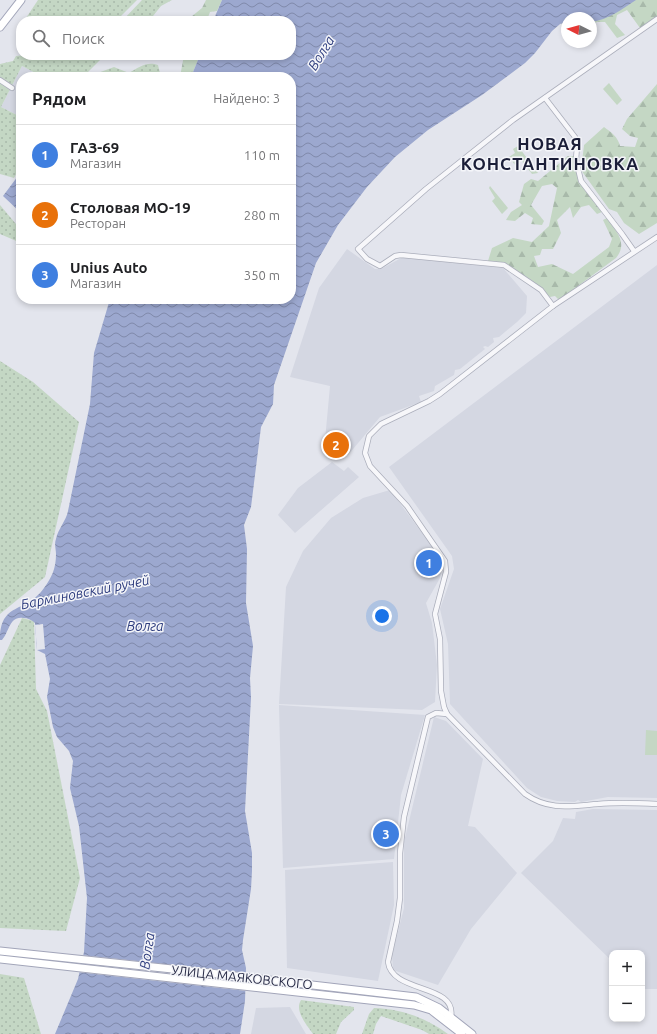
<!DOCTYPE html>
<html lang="ru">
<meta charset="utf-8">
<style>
:root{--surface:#fff;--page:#f6f6f6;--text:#202124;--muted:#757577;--line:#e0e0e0;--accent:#1a73e8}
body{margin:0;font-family:Ubuntu,sans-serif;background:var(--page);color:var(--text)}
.controls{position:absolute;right:12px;bottom:12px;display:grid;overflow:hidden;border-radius:8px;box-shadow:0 2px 6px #0003}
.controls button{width:36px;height:36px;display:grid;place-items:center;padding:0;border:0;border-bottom:1px solid var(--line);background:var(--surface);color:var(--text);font:20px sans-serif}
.compass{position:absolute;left:561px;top:12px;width:36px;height:36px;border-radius:50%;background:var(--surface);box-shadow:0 2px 6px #0003;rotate:276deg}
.you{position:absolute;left:382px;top:616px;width:14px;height:14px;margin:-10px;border:3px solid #fff;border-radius:50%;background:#1a73e8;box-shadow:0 0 0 6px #1a73e833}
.badge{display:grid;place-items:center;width:26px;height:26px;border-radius:50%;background:var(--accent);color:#fff;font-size:13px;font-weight:700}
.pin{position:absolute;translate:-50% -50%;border:2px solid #fff;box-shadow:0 1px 4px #0006}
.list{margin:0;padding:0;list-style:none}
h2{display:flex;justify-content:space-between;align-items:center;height:52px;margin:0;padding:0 16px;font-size:17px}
h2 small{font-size:13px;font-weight:400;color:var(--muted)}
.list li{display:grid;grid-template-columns:26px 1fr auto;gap:12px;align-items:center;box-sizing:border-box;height:60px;padding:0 16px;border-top:1px solid var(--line)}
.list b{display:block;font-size:15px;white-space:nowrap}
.list p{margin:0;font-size:13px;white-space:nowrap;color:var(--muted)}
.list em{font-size:13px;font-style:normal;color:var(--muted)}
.icon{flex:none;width:22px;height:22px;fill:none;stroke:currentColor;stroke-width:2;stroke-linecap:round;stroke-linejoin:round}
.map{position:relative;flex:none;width:657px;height:1034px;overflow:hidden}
.search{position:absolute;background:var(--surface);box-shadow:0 2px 6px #0003;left:16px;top:16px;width:280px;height:44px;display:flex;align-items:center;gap:10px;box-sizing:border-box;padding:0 14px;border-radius:16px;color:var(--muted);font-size:15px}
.panel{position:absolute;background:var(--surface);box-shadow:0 2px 6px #0003;left:16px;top:72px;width:280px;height:232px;border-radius:16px}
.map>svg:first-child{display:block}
</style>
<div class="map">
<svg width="657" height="1034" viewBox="0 0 657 1034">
<defs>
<pattern id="grass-dots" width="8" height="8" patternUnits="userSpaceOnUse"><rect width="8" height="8" fill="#c4d7c4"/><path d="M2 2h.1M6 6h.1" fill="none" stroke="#a8b9aa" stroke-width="1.8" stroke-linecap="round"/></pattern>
<pattern id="forest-firs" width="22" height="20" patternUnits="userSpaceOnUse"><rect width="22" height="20" fill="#c4d7c4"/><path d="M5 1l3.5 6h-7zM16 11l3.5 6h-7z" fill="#a8b9aa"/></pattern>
<pattern id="water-waves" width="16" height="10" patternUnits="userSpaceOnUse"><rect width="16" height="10" fill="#9ca8cf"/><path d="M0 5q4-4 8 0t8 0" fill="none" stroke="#7f89aa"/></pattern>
</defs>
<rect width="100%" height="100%" fill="#e3e5ed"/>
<g fill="#d4d7e2">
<path d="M22,66L43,77H21V117L1,107Z"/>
<path d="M347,249L375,269H381L403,257L503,268L527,296L526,313L517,322L499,337L493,338L494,342L488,347L485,346L483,347L485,349L460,369L455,370L454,375L435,386L434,391L419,396L421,402L380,417L348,455L324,451L330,386L290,377L319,288Z"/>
<path d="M657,265V798L608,797L581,802L578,800L575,802L557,801L541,797L527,788L450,704L448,644L440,609L454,569L452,556L389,467Z"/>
<path d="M332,462L344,471L348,467L359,477L295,533L278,515L298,488Z"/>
<path d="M390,490L443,561L440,578L426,603L432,623L437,665L435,702L422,710L279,704L286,587L303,551L331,518L363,498Z"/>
<path d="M279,705L425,715L401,795L394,859L283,868Z"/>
<path d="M434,717L446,721L483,759L468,826L475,827L517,873L471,929L438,985L393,970L392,955L404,908V842Z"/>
<path d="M593,809L657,810V989H642V953H612V961L521,873L553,841L563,818L575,819L576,812Z"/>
<path d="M393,862L394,905L378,981L287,968L285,870Z"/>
<path d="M290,1007L306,1034H251L256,1008Z"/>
</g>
<g fill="url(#grass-dots)">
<path d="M38,0H137L116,21H24Z"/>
<path d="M142,0H172L161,6L149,21H122Z"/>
<path d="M27,55H105L88,72L95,74L114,67L129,73C139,67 147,61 158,65L161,77H43L22,66L1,107L21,117V165L14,178L0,174V64L13,61L16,56Z"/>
<path d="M0,205L21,230V243L0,234Z"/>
<path d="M0,361L33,382L79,422L45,577L0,614Z"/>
<path d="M22,618L34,621L36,689L47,711L80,878L66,931L0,928V665Z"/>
<path d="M0,974L24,978L41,1034H0Z"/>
<path d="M301,1000L354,1007V1010L341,1022L336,1034H313C307,1025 294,1011 301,1000Z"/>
<path d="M374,1008C402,1009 426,1018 448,1034H429L422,1030L381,1016L376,1024L373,1034H362L369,1014Z"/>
</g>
<g fill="url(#forest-firs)">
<path d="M206,0H222L217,11L210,12L207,20L191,17L202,8Z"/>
<path d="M629,0H657V16L640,28L627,10L617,15L615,24L625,35L617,38L605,22H597L591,25V19Z"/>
<path d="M184,55H200L191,77H180Z"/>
<path d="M657,84V223L639,234L624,223L617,212L609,209L581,170L584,145L604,127C611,132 618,137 620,146L635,147L638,138L630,136L622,129L627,119Z"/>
<path d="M568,156H575C575,181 587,192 602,212L597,214L589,205L581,207L573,218L570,207L557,220L561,233L553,249H542L540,255L534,256L538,267L552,264L573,274L609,247L612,239L603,220L607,218C617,232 628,243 616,258L559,300L555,296L550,297C534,279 512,266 488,261L492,248L513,238L532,242L549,226L557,188L552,184L542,186L531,205L544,221L542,225L531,224L533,218L525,213L515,221L506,220L511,212L522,205L519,202L524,184L531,179L538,181Z"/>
</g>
<g fill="#c4d7c4">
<path d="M609,83L622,100L617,105L603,89Z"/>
<path d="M518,146L538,173L532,174L521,160L515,165L509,157L515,153L513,149Z"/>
<path d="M490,186L508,208L502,214L492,201L495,198L489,188Z"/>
<path d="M646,730L657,731V755H645Z"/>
</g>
<g fill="url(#water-waves)">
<path d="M222,0H636C622,9 608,20 591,22V18H567V22L560,24L552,31L535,53L525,63L482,95L428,130L395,157L367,187L338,225L316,263L274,385L273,404L261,427L251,507L244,525L247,549L246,603L253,646L250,678L251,698L245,811L252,853V871L251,889L243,940L242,950L246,968L245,1001L240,1034H55L78,979L84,952L87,898L79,826L70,788L73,761L69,751L57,737L53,727L47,697L50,679L45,654L37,650L35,623C32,620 28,618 23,618C9,616 9,633 2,640H0C0,601 26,614 44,588C52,577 56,568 56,554C56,549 54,544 56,539C58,529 66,521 68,511L90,404L94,353L110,299H291V77H191L200,55H291V21H213Z"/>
<path d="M21,172V213L3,196Z"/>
</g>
<g fill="#e3e5ed">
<path d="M43,624L45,649L37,650L35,625Z"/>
<path d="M81,955L248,973L247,991L77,972Z"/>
</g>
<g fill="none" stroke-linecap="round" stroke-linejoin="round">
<defs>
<g id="street">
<path d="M0,80L12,88"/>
<path d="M545,98L575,137L577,146L576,160L581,181L622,234L634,251"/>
<path d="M657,237L553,306L440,394L429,401L381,424L369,436L365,453L370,466L407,506L445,561L446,572L435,614L440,639L441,691L444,707L447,714L525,794C549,811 571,806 598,804C618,802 638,803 657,804"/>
<path d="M553,306L541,290L504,265L401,255L395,256L380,266L367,259L358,249L426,189L513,120L657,19"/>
<path d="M447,714L436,713L428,717L404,817L400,853V898L397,921L388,962C392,994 457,983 451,1017"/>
</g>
<g id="primary">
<path d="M0,27L21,0"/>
<path d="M0,951L201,972L416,997L439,1008L472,1034"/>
<path d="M0,959L414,1005L431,1010L462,1034"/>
</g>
</defs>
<use href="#street" stroke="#abaebb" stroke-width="6"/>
<use href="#primary" stroke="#a2a5b9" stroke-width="9"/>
<use href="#street" stroke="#f7f7fa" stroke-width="4.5"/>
<use href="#primary" stroke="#fff" stroke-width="7"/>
</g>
<g text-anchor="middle" stroke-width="3" stroke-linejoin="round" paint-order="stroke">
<g font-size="13" fill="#292c47" stroke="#f4f5f9">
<text transform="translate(242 977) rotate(6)" y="5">УЛИЦА МАЯКОВСКОГО</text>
</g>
<g font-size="14" font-style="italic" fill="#2f3e7f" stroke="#f4f5f9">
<text transform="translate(321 53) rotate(-58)" y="5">Волга</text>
<text transform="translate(85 592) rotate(-11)" y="5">Барминовский ручей</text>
<text x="145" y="631">Волга</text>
<text transform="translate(147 951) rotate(-82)" y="5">Волга</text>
</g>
<g font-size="17" font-weight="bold" letter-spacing="1" fill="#1b1e38" stroke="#f4f5f9">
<text x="550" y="150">НОВАЯ<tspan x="550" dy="20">КОНСТАНТИНОВКА</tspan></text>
</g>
</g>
</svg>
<div class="controls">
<button>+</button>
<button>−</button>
</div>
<svg class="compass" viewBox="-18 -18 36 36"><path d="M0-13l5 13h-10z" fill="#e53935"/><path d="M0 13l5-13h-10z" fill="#757577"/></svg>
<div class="you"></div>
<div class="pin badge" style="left:429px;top:563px;background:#3f7fe0">1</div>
<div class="pin badge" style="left:336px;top:445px;background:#e8710a">2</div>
<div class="pin badge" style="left:386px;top:834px;background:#3f7fe0">3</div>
<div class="search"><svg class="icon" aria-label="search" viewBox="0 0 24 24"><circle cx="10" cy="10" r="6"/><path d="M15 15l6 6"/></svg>Поиск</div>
<section class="panel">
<h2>Рядом<small>Найдено: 3</small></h2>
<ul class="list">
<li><span class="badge" style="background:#3f7fe0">1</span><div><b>ГАЗ-69</b><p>Магазин</p></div><em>110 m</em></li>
<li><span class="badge" style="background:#e8710a">2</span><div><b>Столовая МО-19</b><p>Ресторан</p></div><em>280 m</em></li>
<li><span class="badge" style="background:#3f7fe0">3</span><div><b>Unius Auto</b><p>Магазин</p></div><em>350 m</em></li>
</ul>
</section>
</div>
